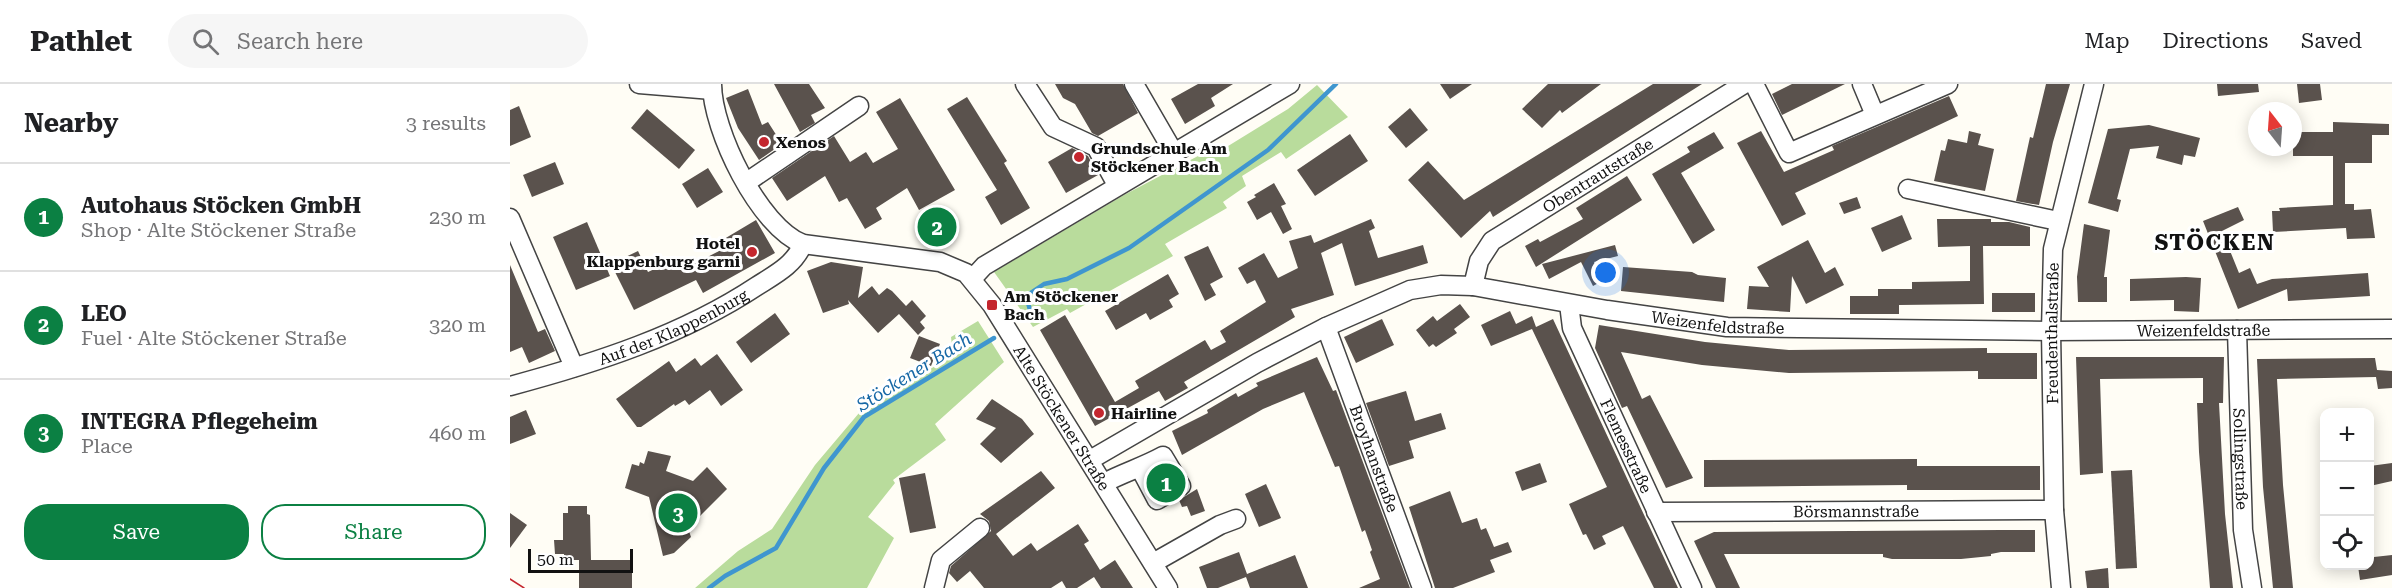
<!DOCTYPE html>
<meta charset="utf-8">
<style>
:root{--surface:#fff;--page:#f6f6f6;--text:#202124;--muted:#757577;--line:#e0e0e0;--accent:#0b8043}
body{margin:0;font-family:"Roboto Serif",serif;background:var(--page);color:var(--text)}
.controls{position:absolute;right:18px;bottom:18px;display:grid;overflow:hidden;border-radius:12px;box-shadow:0 3px 15px #0003}
.controls button{width:54px;height:54px;display:grid;place-items:center;padding:0;border:0;border-bottom:2px solid var(--line);background:var(--surface);color:var(--text);font:30px sans-serif}
.compass{position:absolute;left:1738px;top:18px;width:54px;height:54px;border-radius:50%;background:var(--surface);box-shadow:0 3px 15px #0003;rotate:343deg}
.scale{position:absolute;left:18px;bottom:15px;width:105px;box-sizing:border-box;padding-left:6px;border:3px solid #111;border-top:0;font-size:16px;line-height:21px;white-space:nowrap;color:#111;-webkit-text-stroke:4px #fff;paint-order:stroke}
.you{position:absolute;left:1096px;top:189px;width:21px;height:21px;margin:-15px;border:4px solid #fff;border-radius:50%;background:#1a73e8;box-shadow:0 0 0 9px #1a73e833}
.badge{display:grid;place-items:center;width:39px;height:39px;border-radius:50%;background:var(--accent);color:#fff;font-size:20px;font-weight:700}
.pin{position:absolute;translate:-50% -50%;border:3px solid #fff;box-shadow:0 2px 6px #0006}
.list{margin:0;padding:0;list-style:none}
h2{display:flex;justify-content:space-between;align-items:center;height:78px;margin:0;padding:0 24px;font-size:26px}
h2 small{font-size:20px;font-weight:400;color:var(--muted)}
.list li{display:grid;grid-template-columns:39px 1fr auto;gap:18px;align-items:center;box-sizing:border-box;height:108px;padding:0 24px;border-top:2px solid var(--line)}
.list b{display:block;font-size:22px;white-space:nowrap}
.list p{margin:0;font-size:20px;white-space:nowrap;color:var(--muted)}
.list em{font-size:20px;font-style:normal;color:var(--muted)}
.actions{display:flex;gap:12px;padding:18px 24px}
.actions a{flex:1;padding:14px 0;border:2px solid var(--accent);border-radius:24px;text-align:center;font-size:21px;color:var(--accent)}
.actions .main{background:var(--accent);color:#fff}
.icon{flex:none;width:33px;height:33px;fill:none;stroke:currentColor;stroke-width:2;stroke-linecap:round;stroke-linejoin:round}
.map{position:relative;flex:none;width:1882px;height:504px;overflow:hidden}
header{display:flex;align-items:center;gap:36px;box-sizing:border-box;height:84px;padding:0 30px;background:var(--surface);border-bottom:2px solid var(--line)}
header strong{font-size:28px}
nav{display:flex;gap:33px;margin-inline-start:auto;font-size:21px}
.search{width:420px;height:54px;background:var(--page);display:flex;align-items:center;gap:15px;box-sizing:border-box;padding:0 21px;border-radius:33px;color:var(--muted);font-size:22px}
main{display:flex}
aside{flex:1;background:var(--surface)}
.map>svg:first-child{display:block}
</style>
<header>
<strong>Pathlet</strong>
<div class="search"><svg class="icon" aria-label="search" viewBox="0 0 24 24"><circle cx="10" cy="10" r="6"/><path d="M15 15l6 6"/></svg>Search here</div>
<nav><a>Map</a><a>Directions</a><a>Saved</a></nav>
</header>
<main>
<aside>
<h2>Nearby<small>3 results</small></h2>
<ul class="list">
<li><span class="badge">1</span><div><b>Autohaus Stöcken GmbH</b><p>Shop · Alte Stöckener Straße</p></div><em>230 m</em></li>
<li><span class="badge">2</span><div><b>LEO</b><p>Fuel · Alte Stöckener Straße</p></div><em>320 m</em></li>
<li><span class="badge">3</span><div><b>INTEGRA Pflegeheim</b><p>Place</p></div><em>460 m</em></li>
</ul>
<div class="actions"><a class="main">Save</a><a>Share</a></div>
</aside>
<div class="map">
<svg width="1882" height="504" viewBox="0 0 1882 504">
<rect width="100%" height="100%" fill="#fffdf5"/>
<g fill="#b9dc9c">
<path d="M807,1L838,33L776,75L771,68L732,92L736,102L713,118L717,124L655,160L663,172L560,229L557,225L523,243L484,188L614,111L707,62L710,67L778,25Z"/>
<path d="M468,237L494,278L425,340L436,356L383,396L385,399L358,433L384,454L357,504H185L228,467L262,445L305,381L349,329L443,271L441,253Z"/>
</g>
<g fill="none" stroke-linecap="round" stroke-linejoin="round">
<g stroke="#3f96cf" stroke-width="4.5">
<path d="M518,235L522,233L516,212L534,200L557,195L619,164L758,66L826,0"/>
<path d="M199,504L215,492L266,464L314,384L354,333L484,254"/>
</g>
</g>
<g fill="#5a524d">
<path d="M264,0H299L315,24L301,31L305,39L290,48Z"/>
<path d="M545,0H613L628,29L588,52L582,49L565,20L553,14Z"/>
<path d="M688,0H723L701,14L705,22L675,40L661,15Z"/>
<path d="M930,0H962L940,15Z"/>
<path d="M1038,0H1091L1052,29L1050,26L1032,44L1012,25Z"/>
<path d="M1143,0H1192L983,133L980,127L951,154L898,96L918,77L954,116Z"/>
<path d="M1282,0H1335L1272,31L1262,10Z"/>
<path d="M1536,0H1560L1543,58L1529,121L1506,117L1520,53L1523,54Z"/>
<path d="M1707,0H1748L1749,8L1708,12Z"/>
<path d="M1787,0H1810L1812,16L1789,19Z"/>
<path d="M238,5L252,41L258,38L272,60L249,76L228,44L216,14Z"/>
<path d="M1439,12L1448,32L1285,109L1296,130L1272,142L1227,59L1251,47L1274,88L1324,66L1322,62Z"/>
<path d="M457,13L497,77L494,79L520,124L491,141L475,113L487,106L437,25Z"/>
<path d="M390,14L445,106L409,126L397,104L366,124L372,135L355,145L337,114L329,118L315,92L277,117L262,94L324,52L340,78L356,68L363,79L388,65L366,28Z"/>
<path d="M9,22L21,53L0,62V26Z"/>
<path d="M900,24L918,46L896,64L878,43Z"/>
<path d="M137,25L185,66L169,85L121,44Z"/>
<path d="M1823,38L1879,40V51H1862V79H1835V120H1844V126L1861,125L1865,154L1837,155L1836,144L1763,148L1762,127H1770L1769,124L1823,121V72H1783V48H1823Z"/>
<path d="M1639,41L1690,54L1685,73L1674,71L1672,81L1646,74L1649,62L1620,65L1607,115L1611,116L1608,128L1578,119L1598,45Z"/>
<path d="M1459,47L1471,50L1468,61L1484,65L1475,107L1424,97L1431,66L1435,67L1438,55L1457,59Z"/>
<path d="M1204,48L1214,64L1171,89L1205,146L1183,160L1142,90L1180,68L1177,63Z"/>
<path d="M840,50L858,77L805,112L787,86Z"/>
<path d="M562,64L578,72L588,91L556,109L538,78Z"/>
<path d="M45,78L54,100L22,113L13,91Z"/>
<path d="M198,84L213,108L187,124L172,100Z"/>
<path d="M1117,92L1132,116L1026,183L1015,162L1028,155L1030,158L1073,135L1066,124Z"/>
<path d="M764,99L776,120L771,122L782,145L773,150L761,128L747,136L737,118L746,113L744,111Z"/>
<path d="M1347,113L1351,124L1334,130L1329,119Z"/>
<path d="M1728,123L1734,136L1712,147L1729,189L1740,184L1747,200L1762,195L1858,189L1860,212L1778,217L1777,205L1728,225L1693,137Z"/>
<path d="M1392,131L1402,155L1372,168L1361,144Z"/>
<path d="M416,135L434,137L433,152L414,150Z"/>
<path d="M861,135L865,144L859,147L868,174L913,161L918,179L845,202L832,159L811,169L824,211L781,225L785,233L674,298L678,304L655,317L649,307L585,342L530,246L555,231L605,318L629,304L625,297L695,256L701,266L716,258L710,247L756,218L745,196L737,200L728,184L754,169L768,194L788,184L779,157L801,151L804,159Z"/>
<path d="M1427,135H1481V138H1499L1520,143V162H1473L1474,220L1389,221V230H1340V212H1368V205H1402V198L1460,197V162L1428,163Z"/>
<path d="M246,136L265,169L193,209L186,196L124,226L101,180L128,167L138,188L168,174L174,185L213,165L209,158Z"/>
<path d="M77,138L100,192L66,206L43,153Z"/>
<path d="M1574,140L1600,146L1594,193H1597V218H1568L1567,193Z"/>
<path d="M1298,156L1315,189L1325,183L1334,201L1296,220L1282,192L1280,228L1237,225L1239,202L1259,203L1247,183Z"/>
<path d="M1105,161L1108,172L1084,178L1094,196L1083,202L1071,178L1039,195L1032,180Z"/>
<path d="M698,162L713,193L700,200L706,211L695,217L674,173Z"/>
<path d="M321,178L353,183L348,214L362,202L369,211L377,204L382,207L396,222L402,216L416,232L410,238L415,244L408,251L389,230L368,249L338,216L339,220L313,229L297,187Z"/>
<path d="M0,181L28,248L35,245L45,267L19,279L12,263L0,268Z"/>
<path d="M1113,183L1182,188L1188,191L1216,194L1214,218L1111,207Z"/>
<path d="M658,190L669,210L659,216L663,223L640,236L636,229L606,246L595,227Z"/>
<path d="M1676,193L1691,194L1689,228L1664,227V216L1620,217V195Z"/>
<rect x="1482" y="209" width="43" height="19"/>
<path d="M950,220L960,233L944,245L947,249L926,263L923,260L919,263L906,246L923,232L927,237Z"/>
<path d="M1000,227L1006,240L1022,232L1026,243L1043,235L1168,504H1144L1113,442L1092,452L1096,460L1084,466L1076,450L1073,451L1059,420L1097,403L1022,245L981,262L971,241Z"/>
<path d="M265,229L280,250L241,279L226,258Z"/>
<path d="M872,235L884,261L846,279L834,253Z"/>
<path d="M1089,241L1195,258L1279,266L1477,264V269H1527V295H1468V287L1279,289L1192,281L1111,268L1132,315L1140,311L1183,394L1156,404L1117,322L1112,324L1085,264Z"/>
<path d="M409,252L430,260L421,282L400,274Z"/>
<path d="M207,270L233,306L211,322L200,306L179,321L175,316L165,322L164,320L131,343H127L106,315L159,277L166,288L185,274L191,282Z"/>
<path d="M807,273L823,307L826,306L900,504H849L870,495L860,468L862,466L855,446L852,448L829,382L825,383L794,308L753,325L672,371L662,347L698,329L697,326L726,309L728,313L748,302L746,299Z"/>
<path d="M1566,273H1714L1713,319H1709L1715,430L1723,504H1700L1689,368L1687,319H1693V294L1590,295L1593,389L1570,391Z"/>
<path d="M1865,274L1867,286L1882,287V304L1868,305L1866,293L1767,295L1773,401L1783,504H1763L1753,403L1747,275Z"/>
<path d="M896,307L905,337L931,329L936,345L899,357L904,374L879,382L856,319Z"/>
<path d="M482,315L512,335L524,350L491,379L470,360L486,344L466,335Z"/>
<path d="M16,326L26,350L0,360V333Z"/>
<path d="M138,367L161,372L156,387L183,397L197,383L217,405L178,444L181,453L164,469L153,472L139,413L115,404L122,380L129,382L130,378L134,380Z"/>
<path d="M1407,375V382H1530V406H1397V401L1194,403V376Z"/>
<path d="M1030,379L1037,398L1012,407L1005,388Z"/>
<path d="M1882,379V397L1860,402V382Z"/>
<path d="M1622,386L1627,484L1606,485L1601,387Z"/>
<path d="M531,387L545,404L486,450L503,472L521,459L527,467L568,440L579,457L574,460L590,486L605,476L623,504H591L584,493L567,504H556L552,497L541,504H474L460,487L447,498L439,489L441,482L481,447L479,437L470,430Z"/>
<path d="M415,389L426,444L400,449L389,394Z"/>
<path d="M756,400L771,434L749,443L735,410Z"/>
<path d="M687,405L695,427L681,432L677,422L672,423L669,416Z"/>
<path d="M940,407L952,439L967,434L971,446L976,444L984,463L998,458L1002,468L980,476L985,488L943,504H925L899,423Z"/>
<path d="M58,422H77V430L80,431L81,476H122V504H69V476H54V470H45L44,456H53V429H58Z"/>
<path d="M0,429L17,441L0,464Z"/>
<path d="M1491,446H1525V468H1491L1481,470V472L1451,475H1382L1373,473V470H1214L1230,504H1206L1184,457L1204,448Z"/>
<path d="M729,468L737,490L785,471L798,504H740L736,493L708,504H697L689,483Z"/>
<path d="M1882,471V491L1850,496L1848,482H1860V476L1864,473Z"/>
<path d="M1598,484L1599,504H1577L1575,487Z"/>
</g>
<g fill="none" stroke-linecap="round" stroke-linejoin="round">
<defs>
<g id="minor">
<path d="M129,0L202,6"/>
<path id="s1" d="M202,0C202,46 249,143 293,160L430,178L456,189L482,221L658,504"/>
<path d="M515,0L543,43L586,63L607,101"/>
<path d="M624,0L664,69"/>
<path d="M1244,0L1279,69L1438,0"/>
<path d="M1352,0L1365,31"/>
<path d="M237,98L349,22"/>
<path d="M1398,105L1548,137"/>
<path d="M0,134L64,283"/>
<path d="M462,195L474,182L780,0"/>
<path id="s2" d="M963,202L969,177L982,157L1234,0"/>
<path id="s3" d="M1059,220L1062,244L1182,504"/>
<path id="s4" d="M816,243L912,504"/>
<path id="s5" d="M1727,246L1733,446L1742,504"/>
<path id="s6" d="M0,302C86,279 173,251 247,202C266,190 284,181 293,160"/>
<path id="s7" d="M580,376L747,279L816,243L900,206L931,201L963,202L1097,226L1217,243L1541,247L1882,245"/>
<path d="M594,399C615,388 633,383 653,372L671,402L647,416L630,384"/>
<path id="s8" d="M1146,428L1544,426"/>
<path d="M643,479L710,441L726,435"/>
<path d="M424,504L431,476L470,444"/>
<path id="s9" d="M1551,504L1544,426L1541,247L1543,165L1584,0"/>
</g>
</defs>
<use href="#minor" stroke="#444" stroke-width="21"/>
<use href="#minor" stroke="#fff" stroke-width="18"/>
<path stroke="#c4262e" stroke-width="1.5" d="M0,495L14,504"/>
</g>
<g fill="#c4262e" stroke="#fff" stroke-width="2">
<circle cx="254" cy="58" r="6"/>
<circle cx="569" cy="73" r="6"/>
<circle cx="242" cy="168" r="6"/>
<rect x="476" y="215" width="12" height="12" rx="3"/>
<circle cx="589" cy="329" r="6"/>
</g>
<g text-anchor="middle" stroke-width="6" stroke-linejoin="round" paint-order="stroke">
<g font-size="16" font-weight="bold" fill="#111" stroke="#fff" text-anchor="start">
<text x="266" y="64">Xenos</text>
<text x="581" y="70">Grundschule Am<tspan x="581" dy="18">Stöckener Bach</tspan></text>
<text x="230" y="165" text-anchor="end">Hotel<tspan x="230" dy="18">Klappenburg garni</tspan></text>
<text x="494" y="218">Am Stöckener<tspan x="494" dy="18">Bach</tspan></text>
<text x="601" y="335">Hairline</text>
</g>
<g font-size="16" fill="#111" stroke="#fff">
<text dy="6" stroke="none"><textPath href="#s2" startOffset="174">Obentrautstraße</textPath></text>
<text dy="6" stroke="none"><textPath href="#s7" startOffset="674">Weizenfeldstraße</textPath></text>
<text dy="6" stroke="none"><textPath href="#s6" startOffset="174">Auf der Klappenburg</textPath></text>
<text dy="6" stroke="none"><textPath href="#s7" startOffset="1160">Weizenfeldstraße</textPath></text>
<text dy="6" stroke="none"><textPath href="#s9" startOffset="255">Freudenthalstraße</textPath></text>
<text dy="6" stroke="none"><textPath href="#s1" startOffset="531">Alte Stöckener Straße</textPath></text>
<text dy="6" stroke="none"><textPath href="#s3" startOffset="154">Flemesstraße</textPath></text>
<text dy="6" stroke="none"><textPath href="#s4" startOffset="140">Broyhanstraße</textPath></text>
<text dy="6" stroke="none"><textPath href="#s5" startOffset="129">Sollingstraße</textPath></text>
<text dy="6" stroke="none"><textPath href="#s8" startOffset="200">Börsmannstraße</textPath></text>
</g>
<g font-size="18" font-style="italic" fill="#1768a6" stroke="#fff">
<text transform="translate(404 288) rotate(-32)" y="6">Stöckener Bach</text>
</g>
<g font-size="22" font-weight="bold" letter-spacing="1.5" fill="#111" stroke="#fff">
<text x="1705" y="166">STÖCKEN</text>
</g>
</g>
</svg>
<div class="controls">
<button>+</button>
<button>−</button>
<button><svg class="icon" aria-label="locate" viewBox="0 0 24 24"><circle cx="12" cy="12" r="6"/><path d="M12 2v4M12 18v4M2 12h4M18 12h4"/></svg></button>
</div>
<svg class="compass" viewBox="-18 -18 36 36"><path d="M0-13l5 13h-10z" fill="#e53935"/><path d="M0 13l5-13h-10z" fill="#757577"/></svg>
<div class="scale">50 m</div>
<div class="you"></div>
<div class="pin badge" style="left:656px;top:399px">1</div>
<div class="pin badge" style="left:427px;top:143px">2</div>
<div class="pin badge" style="left:168px;top:429px">3</div>
</div>
</main>
